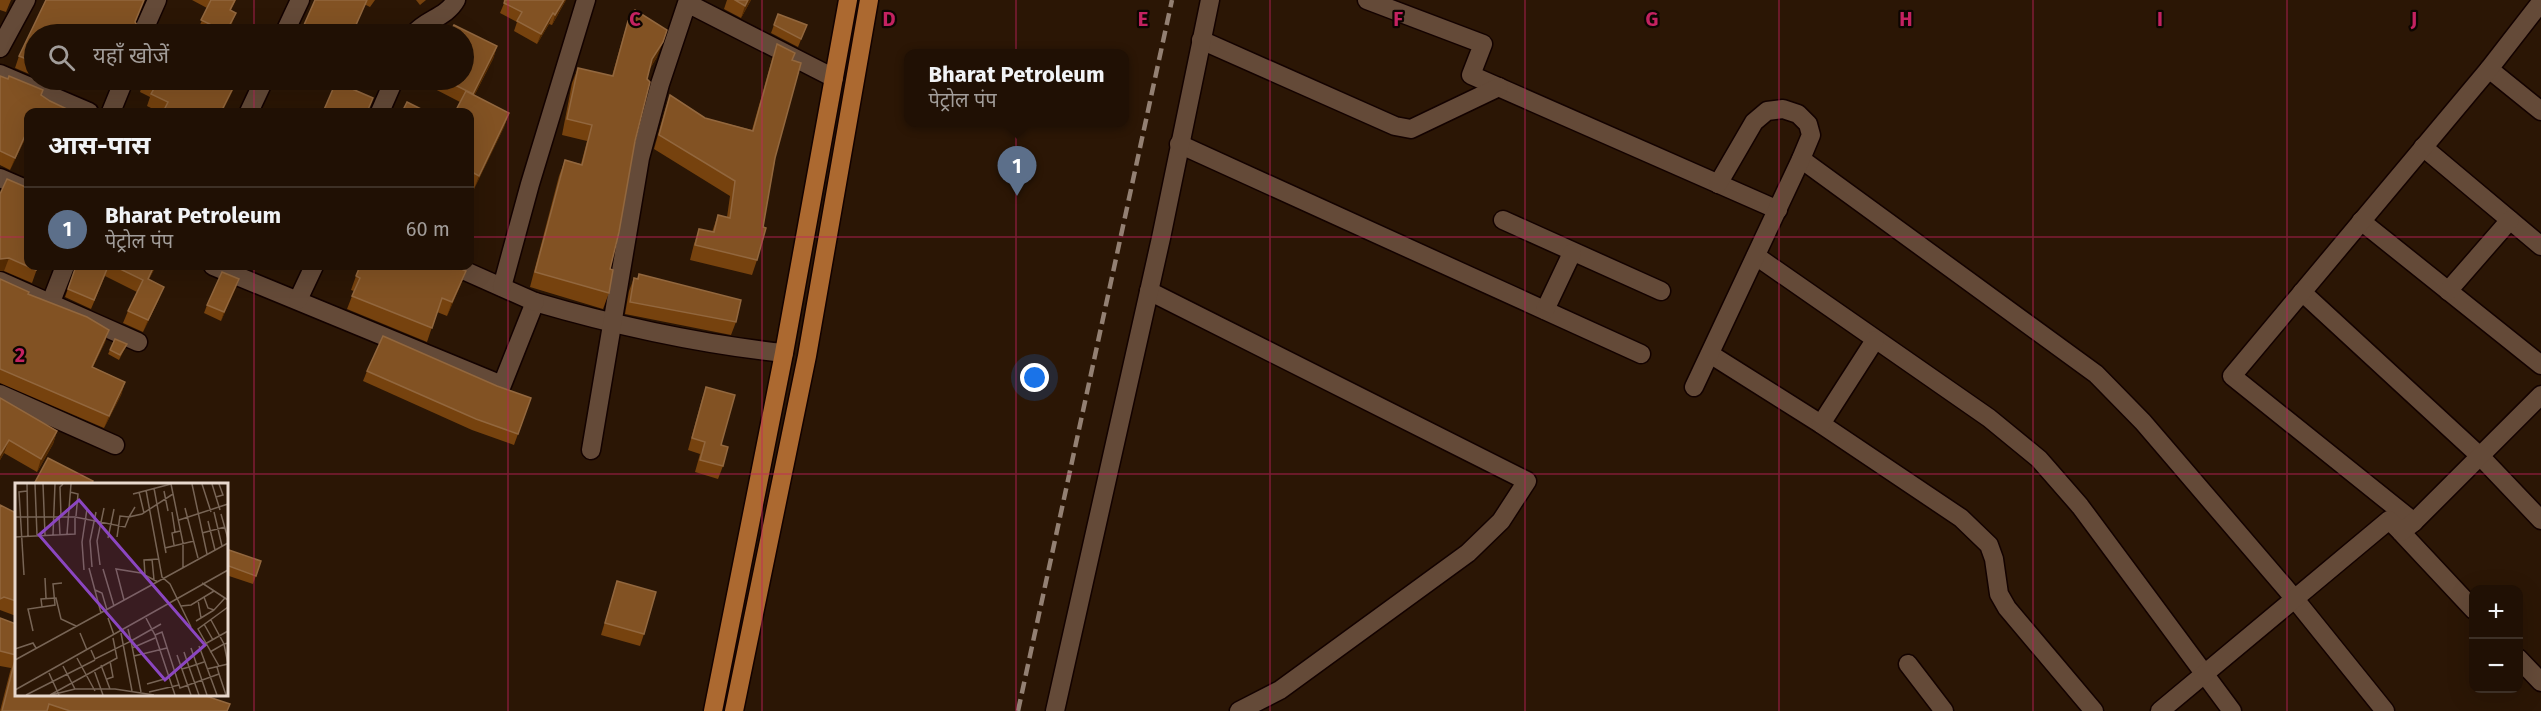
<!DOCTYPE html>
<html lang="hi">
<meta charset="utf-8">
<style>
:root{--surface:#201004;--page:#28190e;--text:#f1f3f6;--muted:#a29d9a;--line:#3d3026;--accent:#98b5fd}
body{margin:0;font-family:"Fira Sans","Noto Sans Devanagari",sans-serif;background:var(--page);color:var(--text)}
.controls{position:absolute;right:18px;bottom:18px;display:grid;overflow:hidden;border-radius:12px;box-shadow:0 6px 24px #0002}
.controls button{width:54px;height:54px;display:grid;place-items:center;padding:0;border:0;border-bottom:2px solid var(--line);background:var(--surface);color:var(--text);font:30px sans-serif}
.you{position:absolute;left:1035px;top:378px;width:21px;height:21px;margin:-15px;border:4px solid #fff;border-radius:50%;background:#1a73e8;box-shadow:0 0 0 9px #1a73e833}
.badge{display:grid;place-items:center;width:39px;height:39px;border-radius:50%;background:var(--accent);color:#fff;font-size:20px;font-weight:700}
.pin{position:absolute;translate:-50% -50px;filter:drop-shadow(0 2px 3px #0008)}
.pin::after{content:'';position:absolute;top:32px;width:21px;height:18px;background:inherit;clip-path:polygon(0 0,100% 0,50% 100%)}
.popup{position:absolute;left:904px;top:49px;width:225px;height:78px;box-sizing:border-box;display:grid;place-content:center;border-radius:12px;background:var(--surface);filter:drop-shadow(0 2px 4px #0005);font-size:20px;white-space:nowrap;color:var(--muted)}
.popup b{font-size:22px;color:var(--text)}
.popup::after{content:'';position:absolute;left:50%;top:100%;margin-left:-12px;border:12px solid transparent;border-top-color:var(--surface)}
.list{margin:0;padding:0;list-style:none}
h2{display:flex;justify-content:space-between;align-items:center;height:78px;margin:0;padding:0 24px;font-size:26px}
h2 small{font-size:20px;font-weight:400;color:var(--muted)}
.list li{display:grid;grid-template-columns:39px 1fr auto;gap:18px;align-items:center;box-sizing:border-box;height:84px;padding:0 24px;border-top:2px solid var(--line)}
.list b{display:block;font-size:22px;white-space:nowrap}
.list p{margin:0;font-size:20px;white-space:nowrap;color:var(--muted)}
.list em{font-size:20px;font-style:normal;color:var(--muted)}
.icon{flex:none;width:33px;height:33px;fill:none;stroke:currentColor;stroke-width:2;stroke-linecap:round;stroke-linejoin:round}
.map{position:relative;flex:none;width:2541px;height:711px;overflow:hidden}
.search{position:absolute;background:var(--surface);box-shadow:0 6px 24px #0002;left:24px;top:24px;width:450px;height:66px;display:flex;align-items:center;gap:15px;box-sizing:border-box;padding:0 21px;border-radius:33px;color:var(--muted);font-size:22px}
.panel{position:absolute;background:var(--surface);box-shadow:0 6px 24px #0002;left:24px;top:108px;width:450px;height:162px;border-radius:12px}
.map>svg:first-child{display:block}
</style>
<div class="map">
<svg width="2541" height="711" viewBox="0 0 2541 711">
<rect width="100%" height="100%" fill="#2b1605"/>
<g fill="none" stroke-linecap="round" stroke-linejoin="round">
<defs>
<g id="minor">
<path d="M1367,0L1483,44L1471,75L1778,210"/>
<path d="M142,34L157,0"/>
<path d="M284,34L300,0"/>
<path d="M414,34C426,19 446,18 456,0"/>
<path d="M1201,40L1395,126L1411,129L1499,87"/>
<path d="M0,48L26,0"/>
<path d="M2489,69L2541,111"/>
<path d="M0,74L89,112"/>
<path d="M111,112L124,80"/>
<path d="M249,112L264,80"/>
<path d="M380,112L394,80"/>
<path d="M1179,144L1641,354"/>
<path d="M2423,147L2541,246"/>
<path d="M1801,159L2096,374L2143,422L2294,598L2385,711"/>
<path d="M0,178L28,190"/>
<path d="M1503,220L1661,291"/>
<path d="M2361,221L2541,365"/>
<path d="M1756,256L1989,418L2039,459L2080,506L2232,711"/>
<path d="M213,266L502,385L535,302C617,326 699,344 784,353"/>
<path d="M454,266L535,302"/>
<path d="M0,281L138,342"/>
<path d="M502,287L530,184L586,0"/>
<path d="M1149,291L1527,481L1501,521L1468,553L1280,690L1239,711"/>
<path d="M2448,291L2510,220"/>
<path d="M2302,292L2481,457L2541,520"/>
<path d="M298,300L314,266"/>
<path d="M51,302L65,266"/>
<path d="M1545,310L1572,253"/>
<path d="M1710,354L1821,424L1961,518L1989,545L1994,559L1999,594L2007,608L2094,711"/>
<path d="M1694,387L1801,159L1811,135L1808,124L1798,114L1783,109L1767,111L1754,122L1718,184"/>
<path d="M0,394L115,445"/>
<path d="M1821,424L1875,340"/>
<path d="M591,450L640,158L660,84L687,3L834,78"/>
<path d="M2414,522L2232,376L2489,69L2541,2"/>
<path d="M2401,532L2474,610"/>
<path d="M2518,658L2541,682"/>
<path d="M1908,664L1944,711"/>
<path d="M1055,711L1161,238L1210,0"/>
<path d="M2160,711L2389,520L2401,532L2414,522L2541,395"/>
</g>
<g id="major">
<path d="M713,711L784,353L848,0"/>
<path d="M734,711L807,356L869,0"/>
</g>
</defs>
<use href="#minor" stroke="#130200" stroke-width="21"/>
<use href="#major" stroke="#130200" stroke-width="21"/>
<use href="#minor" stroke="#644a38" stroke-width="18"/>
<use href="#major" stroke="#ac6930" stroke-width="18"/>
<path stroke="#938073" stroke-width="4.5" stroke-dasharray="12 6" stroke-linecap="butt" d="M1018,711L1172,0"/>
</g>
<g fill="#76420e">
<path d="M0,0H11L6,12L0,10Z"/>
<path d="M46,0H144L135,22L141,32L148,33L155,29L166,34H34V76L15,68L19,56Z"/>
<path d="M192,0H236L231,10L232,24L227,34H203L197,32L207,8Z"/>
<path d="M315,0H375L370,7L366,5Z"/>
<path d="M416,0H426L420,5Z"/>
<path d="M503,0H566L552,25L549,24L537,44L514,31L517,22L500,13L505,1Z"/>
<path d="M727,0H751L741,18L724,9Z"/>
<path d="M778,14L807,25L798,47L771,33Z"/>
<path d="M628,21L657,57L649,70L647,79L610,269L609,293L603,309L530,287L559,176L565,160L581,164L587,141L562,135L572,83L578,68L612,76L623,37Z"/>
<path d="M777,44L793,60L757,260L752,275L690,260L694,244L699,229L712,232L718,215L727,217L730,196L654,149L665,110L670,95L705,118L752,130L772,59Z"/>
<path d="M497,46L493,59L474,96L509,113L504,127L474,189L470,187V112L460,102L429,86L431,80H464Z"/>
<path d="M0,76L8,79L43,90L41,95L28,112V138L26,137L10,170L0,165Z"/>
<path d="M42,80H50L49,83Z"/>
<path d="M144,80H238L222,112H159L147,106L150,97L140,92Z"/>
<path d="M317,80H333L331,85Z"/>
<path d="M0,194L38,266L32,283L4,271H0Z"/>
<path d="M76,266L105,268L106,266H156L149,279L159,299L143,332L123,323L128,311L137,292L105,276L91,309L65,297Z"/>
<path d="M466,271L461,284L447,316L437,312L427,342L347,309L354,291L351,290L356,276Z"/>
<path d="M639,274L736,322L731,335L625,314L629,291L634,278L637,279Z"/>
<path d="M0,279L28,294L109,330L105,342L93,367L125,382L121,395L104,428L0,383Z"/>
<path d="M239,279L221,321L204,313L207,305Z"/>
<path d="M127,344L119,360L108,354L110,350Z"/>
<path d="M367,371L497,386L531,398L514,445L472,430L363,381Z"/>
<path d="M706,387L721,445L723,466L718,479L695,472L700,454L688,450L702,399Z"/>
<path d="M0,398L57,431L53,444L37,472L4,453L0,460Z"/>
<path d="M0,505L16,513V616L0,610Z"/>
<path d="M226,549L261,561L253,584L226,575Z"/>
<path d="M617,581L644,634L640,646L601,635Z"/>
<path d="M0,618L16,624V694L227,711H0L11,668L0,666Z"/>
</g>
<g fill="#532a02">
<path d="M564,0H566L552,25L555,15Z"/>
<path d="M748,0H751L741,18L745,6Z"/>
<path d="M236,13L232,24L227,34H226Z"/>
<path d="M553,13L549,24L537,44L541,34Z"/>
<path d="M663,42L657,57L646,75L652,59Z"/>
<path d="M497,46L493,59L469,106L473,94Z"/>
<path d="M237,80H238L222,112H221Z"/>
<path d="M509,113L504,127L474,189L479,176Z"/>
<path d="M28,129L26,137L10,170L15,158Z"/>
<path d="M9,258L4,271H0V259Z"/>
<path d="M154,266H156L143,291L148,279Z"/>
<path d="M466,271L461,284L447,316L452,302Z"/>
<path d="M239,279L236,288L221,321L224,312Z"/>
<path d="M164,287L159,299L143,332L148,320Z"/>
<path d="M109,330L105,342L87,379L92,367Z"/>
<path d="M125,382L121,395L104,428L109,416Z"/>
<path d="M57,431L53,444L37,472L41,459Z"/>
<path d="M9,440L4,453L0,460V455Z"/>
</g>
<g fill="#825223" stroke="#92673e" stroke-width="1.5">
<path d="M46,0H144L135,22L141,32L148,33L155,29L166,34H34V62L19,56Z"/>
<path d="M211,0H235L230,10L236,13L226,32L201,20Z"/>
<path d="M315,0H367L352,34H300Z"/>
<path d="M505,0H564L555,15L553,13L541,34L517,21L522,12L504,3Z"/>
<path d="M735,0H748L745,6Z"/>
<path d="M635,10L667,30L663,42L652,59L647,79L650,82L635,141L619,232L610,269L613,270L609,293L535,272L565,160L582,165L592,125L567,119L578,68L613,76L628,21Z"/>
<path d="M778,14L807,25L801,39L774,25Z"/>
<path d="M454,25L497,46L473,94L445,80H464V34H449Z"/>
<path d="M777,44L795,53L792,60L801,63L775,158L763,227L766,228L757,260L695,245L699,229L714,232L718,215L730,218L735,181L659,135L670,95L705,118L753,131Z"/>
<path d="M0,76L8,79L9,76L43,90L41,95L50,101L73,112H28V129L15,158L0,151Z"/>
<path d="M145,80H237L221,112H163L168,102L151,94L156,85Z"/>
<path d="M336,82L373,98L367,112H323Z"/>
<path d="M466,91L509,113L479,176L470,171V112H455Z"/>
<path d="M407,102L427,112H402Z"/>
<path d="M7,179L28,188V266H38L36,270L9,258L0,259V194Z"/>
<path d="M76,266H99L107,269L94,300L68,289Z"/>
<path d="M114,266H154L148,279L164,287L148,320L128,311L143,280Z"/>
<path d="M360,266H454L466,271L452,302L442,298L432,328L352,296L360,278L356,276Z"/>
<path d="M222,272L239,279L224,312L207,305Z"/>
<path d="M639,274L741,300L736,322L630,302L634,278L638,279Z"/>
<path d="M0,279L29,292L28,294L87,317L109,330L92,367L125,382L109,416L0,369Z"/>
<path d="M383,336L497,386L531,398L518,434L476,419L367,371Z"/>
<path d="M115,339L127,344L120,355L110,350Z"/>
<path d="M706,387L735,395L721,445L728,447L723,466L700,460L705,442L692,438Z"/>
<path d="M0,398L57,431L41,459L9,440L0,455Z"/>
<path d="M48,458L93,481L91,484H34Z"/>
<path d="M0,505L16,513V601L4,597L0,599Z"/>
<path d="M226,549L261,561L256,576L226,565Z"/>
<path d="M617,581L656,592L644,634L605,623Z"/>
<path d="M0,618L16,624V655L0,651Z"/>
<path d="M16,656V694H200L230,704L227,711H70L49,704L47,711H2Z"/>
</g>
<path fill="none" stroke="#c42261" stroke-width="1.5" stroke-opacity="0.55" d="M254,0V34M508,0V711M762,0V711M1016,0V711M1270,0V711M1525,0V711M1779,0V711M2033,0V711M2287,0V711M254,80V112M0,237H28M470,237H2541M254,266V711M0,474H2541"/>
<g transform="translate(15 483)">
<rect width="213" height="213" fill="#2b1605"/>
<path fill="none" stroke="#776455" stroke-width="1.5" d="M12,1L13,53M20,1L22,52M28,1L30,52M156,1L168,60V85M177,1L192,71M187,1L196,29M197,1L205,27M139,5L151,70M131,7L147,94L155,101L176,144M149,8L153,28M55,9L63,11L61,33M124,9L129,30M118,11L156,1M201,14L208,12L204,1M170,25L183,75M157,29L160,49M199,29L207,63M206,31L213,56M44,33L45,52M46,33L45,4L48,1M0,34H60L110,44L114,34L127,31L158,11M164,37L213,21M193,38L200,67M187,50L210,44M52,51L56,1M38,52L40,1M0,54L60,51V35M102,54L105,33L114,34L120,24M93,55L99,26M159,62L157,50L165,48M150,65L179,58M137,76L139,97M85,82L82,58L89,25M77,84L75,58L81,29M74,85L86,130M88,86L99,123M69,87L67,59L72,26M9,92L4,9L12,8M130,92L129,77L144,76M30,95L31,115M187,100L213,117M80,107L87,110L92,127M189,114L193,125L199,127L210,115M109,117L101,86L126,90L143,99M183,117L186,135M166,123L176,122L199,108M27,124L26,116L41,115L46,136L61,143M93,135L99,152M131,135L140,152L147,149L165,205L204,191L202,184M181,138L199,127M189,141L198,157M113,146L116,158L146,141M18,148L13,126L40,122L38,101L47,100M65,150L72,167M106,150L117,208M140,152L160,212M213,160L209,161L213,181M190,161L213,148M184,163L202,212M117,165L140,155M176,165L192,212M0,166L18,160L21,165M76,167L80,176L116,158L126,209M169,169L174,184L189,179M195,169L209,161L196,137M162,172L176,212M119,173L152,165M62,175L80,208M0,177L213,60M86,182L95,206M48,183L60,206H100L139,212M204,183L183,146L213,124M167,186L174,184L184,212M192,186L213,181M79,187L88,212M34,190L44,212M204,191L211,212M92,196L98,194L95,178M132,201L153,195M0,207L213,87M134,209L164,202M11,212L80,177M35,212L102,175L98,155M36,212L60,206"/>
<path fill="#8b46c1" fill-opacity="0.15" stroke="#8b46c1" stroke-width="3" d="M64,17L190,162L150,197L24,52Z"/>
<rect width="213" height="213" fill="none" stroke="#e8d8cd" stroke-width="3"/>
</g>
<g font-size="20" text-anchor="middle" font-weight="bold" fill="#c42261" stroke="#0d0501" stroke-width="4.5" stroke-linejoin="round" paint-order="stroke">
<text x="635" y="26">C</text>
<text x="889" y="26">D</text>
<text x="1143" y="26">E</text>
<text x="1398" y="26">F</text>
<text x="1652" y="26">G</text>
<text x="1906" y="26">H</text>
<text x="2160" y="26">I</text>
<text x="2414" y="26">J</text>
<text x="20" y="362">2</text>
</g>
</svg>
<div class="controls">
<button>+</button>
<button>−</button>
</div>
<div class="you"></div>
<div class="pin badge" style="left:1017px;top:196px;background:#5c6f8a">1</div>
<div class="popup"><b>Bharat Petroleum</b>पेट्रोल पंप</div>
<div class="search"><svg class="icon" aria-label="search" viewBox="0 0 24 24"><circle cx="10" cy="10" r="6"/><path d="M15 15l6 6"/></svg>यहाँ खोजें</div>
<section class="panel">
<h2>आस-पास<small></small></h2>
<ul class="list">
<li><span class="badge" style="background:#5c6f8a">1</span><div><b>Bharat Petroleum</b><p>पेट्रोल पंप</p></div><em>60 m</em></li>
</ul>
</section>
</div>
